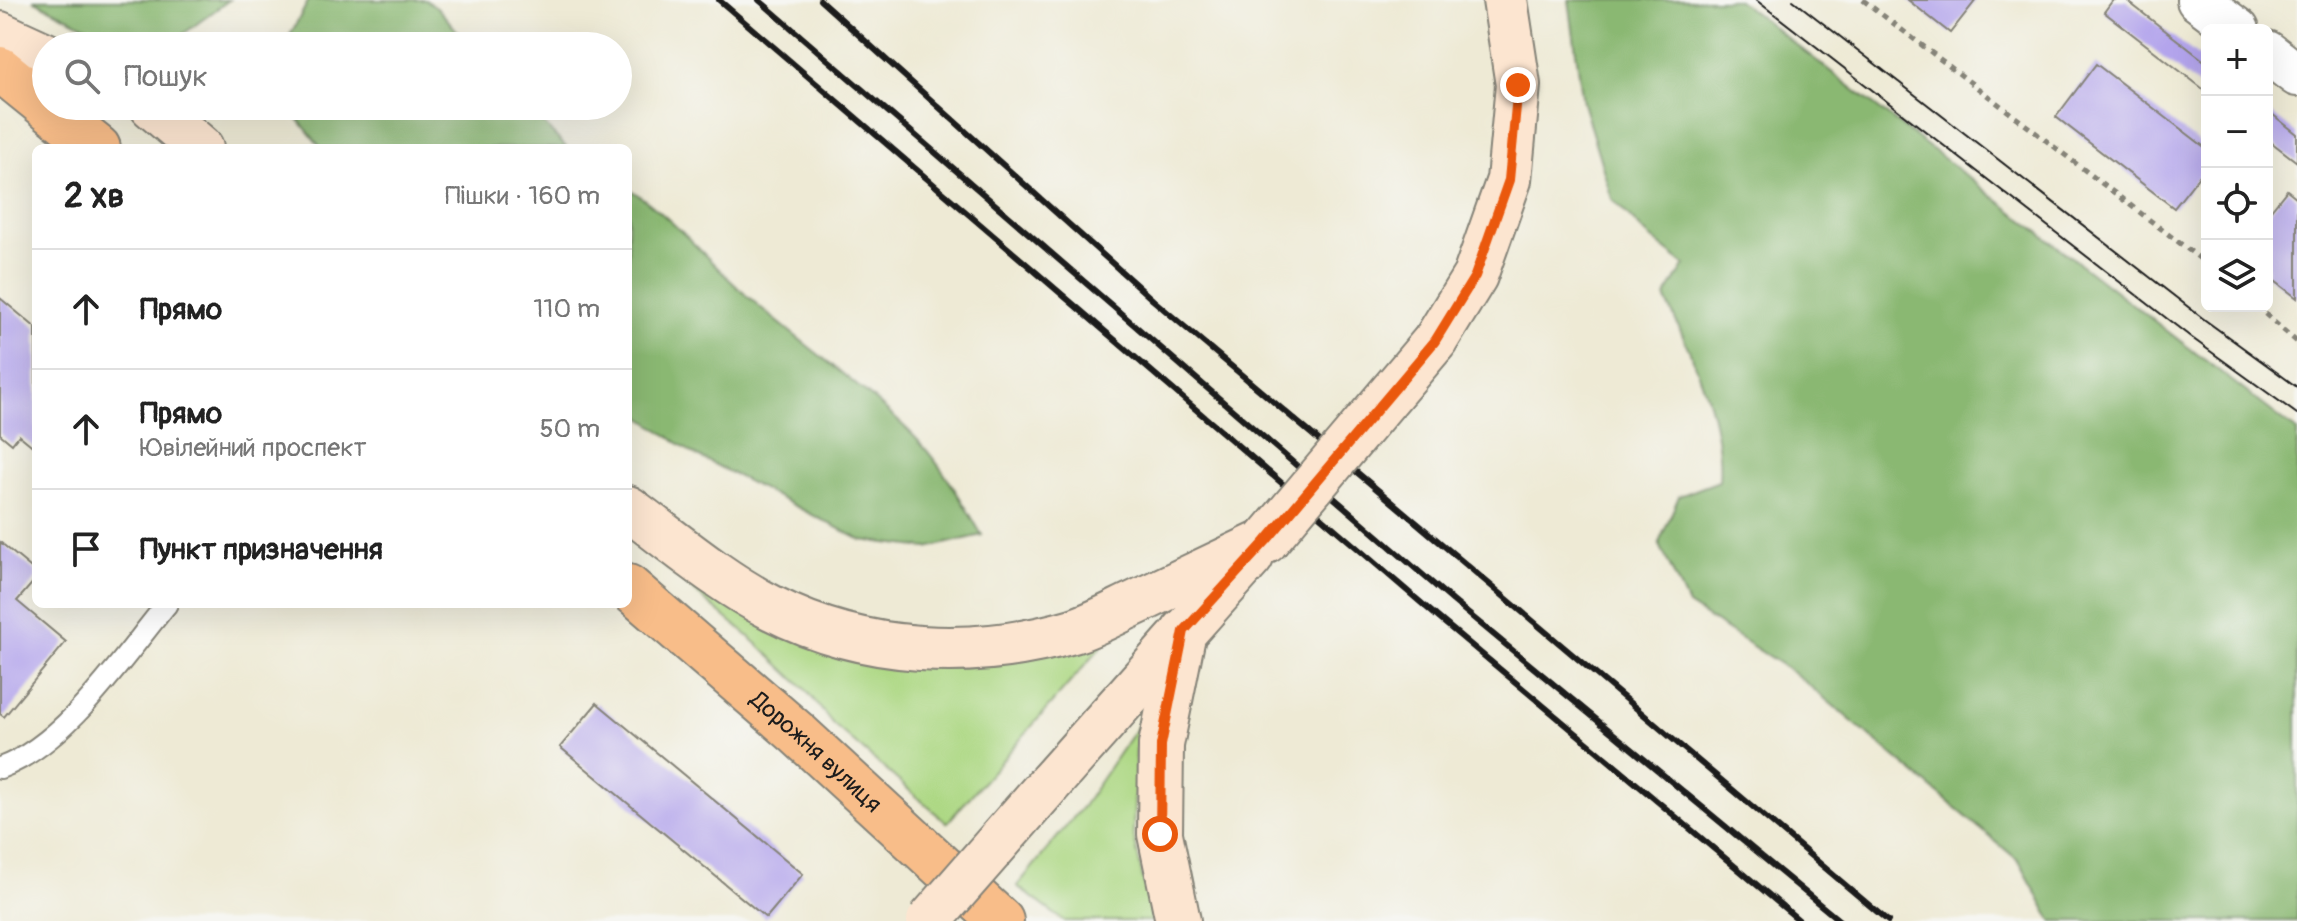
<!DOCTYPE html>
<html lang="uk">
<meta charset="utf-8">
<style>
:root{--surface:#fff;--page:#f6f6f6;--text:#222;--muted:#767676;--line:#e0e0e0}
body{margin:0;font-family:Pangolin,sans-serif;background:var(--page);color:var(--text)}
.controls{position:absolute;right:24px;top:24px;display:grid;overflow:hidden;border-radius:12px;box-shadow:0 8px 32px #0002}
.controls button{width:72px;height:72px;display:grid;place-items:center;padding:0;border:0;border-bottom:2px solid var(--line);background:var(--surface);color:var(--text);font:40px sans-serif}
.stop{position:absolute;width:24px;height:24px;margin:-18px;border:6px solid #ea580c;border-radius:50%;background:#fff}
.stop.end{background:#ea580c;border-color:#fff;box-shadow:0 2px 8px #0008}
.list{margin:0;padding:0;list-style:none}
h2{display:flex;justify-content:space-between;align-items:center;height:104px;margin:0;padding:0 32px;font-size:34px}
h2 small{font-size:26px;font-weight:400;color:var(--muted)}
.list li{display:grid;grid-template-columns:52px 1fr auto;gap:24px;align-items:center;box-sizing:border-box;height:120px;padding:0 32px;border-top:2px solid var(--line)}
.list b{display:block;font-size:30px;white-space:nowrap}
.list p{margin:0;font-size:26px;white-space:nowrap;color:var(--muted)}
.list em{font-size:26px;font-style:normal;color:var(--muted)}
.icon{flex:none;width:44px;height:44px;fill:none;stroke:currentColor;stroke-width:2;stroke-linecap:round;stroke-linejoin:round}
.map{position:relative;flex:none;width:2297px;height:921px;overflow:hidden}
.search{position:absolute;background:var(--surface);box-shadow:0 8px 32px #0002;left:32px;top:32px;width:600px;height:88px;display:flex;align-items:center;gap:20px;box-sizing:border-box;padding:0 28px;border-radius:44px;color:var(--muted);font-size:30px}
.panel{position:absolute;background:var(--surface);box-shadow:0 8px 32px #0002;left:32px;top:144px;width:600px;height:464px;border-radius:12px}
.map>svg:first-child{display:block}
</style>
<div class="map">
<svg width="2297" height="921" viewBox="0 0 2297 921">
<rect width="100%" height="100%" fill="#f6f6f2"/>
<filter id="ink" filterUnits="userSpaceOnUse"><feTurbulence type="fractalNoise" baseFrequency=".0125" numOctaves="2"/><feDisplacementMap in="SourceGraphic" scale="16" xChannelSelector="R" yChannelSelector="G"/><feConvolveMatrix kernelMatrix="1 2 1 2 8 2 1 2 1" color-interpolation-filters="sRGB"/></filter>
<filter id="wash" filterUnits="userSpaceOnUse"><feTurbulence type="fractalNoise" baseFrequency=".006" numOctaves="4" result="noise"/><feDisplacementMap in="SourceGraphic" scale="32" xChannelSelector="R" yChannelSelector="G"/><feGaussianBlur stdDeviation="1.8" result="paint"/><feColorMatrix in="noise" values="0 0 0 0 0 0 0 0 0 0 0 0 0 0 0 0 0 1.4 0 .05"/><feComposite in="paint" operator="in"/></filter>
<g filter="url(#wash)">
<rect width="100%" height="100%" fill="#eeead5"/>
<g fill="#add884" stroke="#647a50" stroke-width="2">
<path d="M628,524L762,623L1109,638L947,823L833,724L805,689L754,641L628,536Z"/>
<path d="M1137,727L1133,833L1152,921H1064L1017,886L1084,805Z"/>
</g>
<g fill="#8ab872" stroke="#536a47" stroke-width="2">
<path d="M33,0H229L167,46H125Z"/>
<path d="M309,0H425L437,7L470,46H284Z"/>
<path d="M1569,0H1738L2297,431V921H2052L2019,861L1793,672L1688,605L1659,543L1679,496L1719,481C1724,417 1691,354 1665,297L1685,265L1647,235L1612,199L1583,103Z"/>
<path d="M288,106H526L567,148H321Z"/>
<path d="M628,188C672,216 706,259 745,294C798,341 858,382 909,431C939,460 961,499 982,535L927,548L861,540L692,453L628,408Z"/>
</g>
<g id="blocks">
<g fill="#b3a4ec">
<path d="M1908,0H1976L1950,33Z"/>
<path d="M2113,0H2126L2207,63V92L2104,12Z"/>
<path d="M2096,64L2207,149V166L2174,208L2056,117Z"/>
<path d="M2267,110L2297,134V162L2267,139Z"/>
<path d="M2287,190L2297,198V298L2267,275V215Z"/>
<path d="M0,298L36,328V449L19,435L12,444L0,434Z"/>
<path d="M0,542L36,572V579L17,601L66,642L4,717L0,714Z"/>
<path d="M597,703L803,874L766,918L560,747Z"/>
</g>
</g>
</g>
<g filter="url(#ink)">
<use href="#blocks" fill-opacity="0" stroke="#858378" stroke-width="2"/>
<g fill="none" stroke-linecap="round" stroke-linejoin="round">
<defs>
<path id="lane" d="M0,768C66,744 123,657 167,604"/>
<g id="street">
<path d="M2198,0L2238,30"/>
<path d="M2267,52L2297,75"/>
</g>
<g id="secondary">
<path d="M0,34L46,55"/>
<path d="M152,106L201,148"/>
<path d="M1435,341L1475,276L1509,180L1518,85L1505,0"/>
<path d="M628,508C674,542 721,582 772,608C864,655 975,660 1073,631C1096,624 1118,611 1140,601C1182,581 1224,561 1266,541"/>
<path d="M1049,784L1251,557"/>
<path d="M1178,921L1160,834L1161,745L1184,631"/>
</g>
<g id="primary">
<path d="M0,69L98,148"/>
<path id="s1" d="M628,587L797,733L1001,921"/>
</g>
</defs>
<use href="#lane" stroke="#858378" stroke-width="24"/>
<use href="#street" stroke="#858378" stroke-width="46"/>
<use href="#secondary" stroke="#858378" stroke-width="48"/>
<use href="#primary" stroke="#858378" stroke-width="48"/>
<g stroke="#858378" stroke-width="5" stroke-dasharray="6 6" stroke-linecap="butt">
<path d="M1863,0L2207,264"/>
<path d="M2256,306L2297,342"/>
</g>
<use href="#lane" stroke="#fff" stroke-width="20"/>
<use href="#street" stroke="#fff" stroke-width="42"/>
<use href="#secondary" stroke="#fce5d0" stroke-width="44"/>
<use href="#primary" stroke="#f8bd89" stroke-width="44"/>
<g stroke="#1c1c1c" stroke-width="2">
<path d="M1756,0L2192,338L2297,414"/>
<path d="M1793,0L2205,320L2297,387"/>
</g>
<g stroke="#1c1c1c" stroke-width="6">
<path d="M719,0L1440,619L1800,921"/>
<path d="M759,0L1453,601L1840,921"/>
<path d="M820,0L1153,300L1888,921"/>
</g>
<defs>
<g id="secondary-bridge">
<path d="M1266,541L1435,341"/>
<path d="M929,921L1049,784"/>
</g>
</defs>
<use href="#secondary-bridge" stroke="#858378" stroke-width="48" stroke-linecap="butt"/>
<use href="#secondary-bridge" stroke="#fce5d0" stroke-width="44"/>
</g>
</g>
<g fill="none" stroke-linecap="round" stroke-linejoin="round" filter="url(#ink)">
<path stroke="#ea580c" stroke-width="10" d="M1160,834L1161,745L1184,631L1266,541L1435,341L1475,276L1509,180L1518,85"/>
</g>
<g text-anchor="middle" stroke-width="6" stroke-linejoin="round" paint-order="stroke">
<g font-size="24" fill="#1c1c1c" stroke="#f6f6f2">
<text dy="8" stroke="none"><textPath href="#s1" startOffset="250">Дорожня вулиця</textPath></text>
</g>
</g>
</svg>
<div class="controls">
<button>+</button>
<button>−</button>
<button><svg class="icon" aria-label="locate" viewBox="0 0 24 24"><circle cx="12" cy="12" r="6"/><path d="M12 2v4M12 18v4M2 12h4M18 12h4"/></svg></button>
<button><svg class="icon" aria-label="layers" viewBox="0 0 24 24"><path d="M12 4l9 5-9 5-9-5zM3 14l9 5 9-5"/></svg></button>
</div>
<div class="stop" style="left:1160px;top:834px"></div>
<div class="stop end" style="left:1518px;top:85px"></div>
<div class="search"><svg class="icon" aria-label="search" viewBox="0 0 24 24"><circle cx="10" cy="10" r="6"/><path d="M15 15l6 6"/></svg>Пошук</div>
<section class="panel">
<h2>2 хв<small>Пішки · 160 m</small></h2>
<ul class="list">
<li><svg class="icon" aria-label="ahead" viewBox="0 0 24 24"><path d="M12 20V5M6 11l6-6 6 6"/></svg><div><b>Прямо</b></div><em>110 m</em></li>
<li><svg class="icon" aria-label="ahead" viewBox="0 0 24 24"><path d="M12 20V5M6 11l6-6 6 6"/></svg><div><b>Прямо</b><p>Ювілейний проспект</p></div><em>50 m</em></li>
<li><svg class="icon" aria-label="arrive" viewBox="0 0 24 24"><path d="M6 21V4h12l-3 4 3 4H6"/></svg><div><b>Пункт призначення</b></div></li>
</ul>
</section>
</div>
